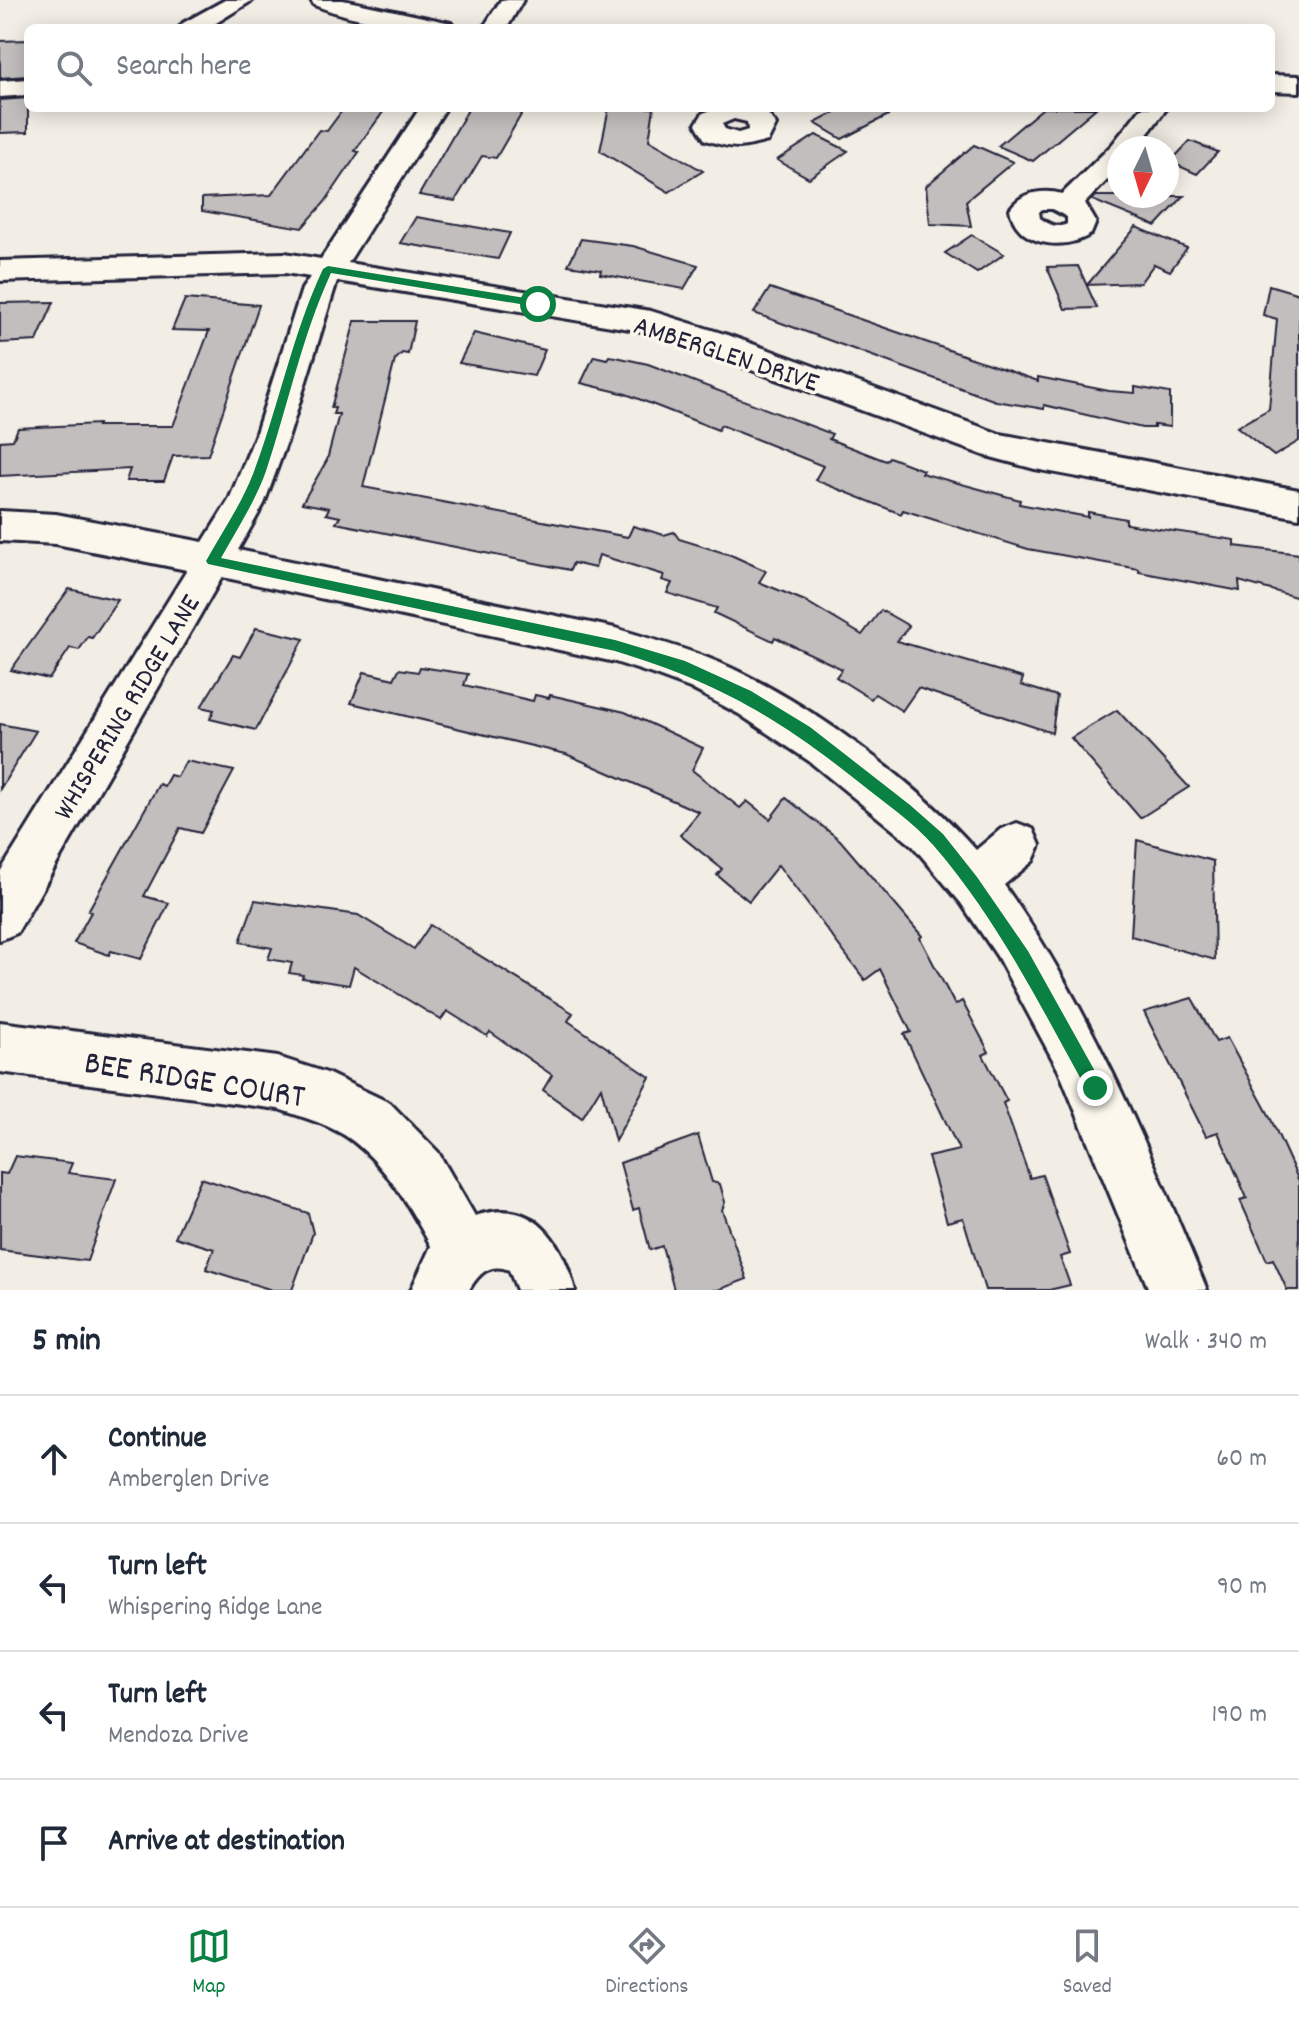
<!DOCTYPE html>
<meta charset="utf-8">
<style>
:root{--surface:#fff;--page:#f2f2f3;--text:#1f2937;--muted:#747a83;--line:#e0e1e3;--accent:#0b8043}
body{margin:0;font-family:Dekko,sans-serif;background:var(--page);color:var(--text)}
.compass{position:absolute;left:1107px;top:136px;width:72px;height:72px;border-radius:50%;background:var(--surface);box-shadow:0 4px 20px #0003;rotate:185deg}
.stop{position:absolute;width:24px;height:24px;margin:-18px;border:6px solid #0b8043;border-radius:50%;background:#fff}
.stop.end{background:#0b8043;border-color:#fff;box-shadow:0 2px 8px #0008}
.list{margin:0;padding:0;list-style:none}
h2{display:flex;justify-content:space-between;align-items:center;height:104px;margin:0;padding:0 32px;font-size:34px}
h2 small{font-size:26px;font-weight:400;color:var(--muted)}
.list li{display:grid;grid-template-columns:52px 1fr auto;gap:24px;align-items:center;box-sizing:border-box;height:128px;padding:0 32px;border-top:2px solid var(--line)}
.list b{display:block;font-size:30px;white-space:nowrap}
.list p{margin:0;font-size:26px;white-space:nowrap;color:var(--muted)}
.list em{font-size:26px;font-style:normal;color:var(--muted)}
.icon{flex:none;width:44px;height:44px;fill:none;stroke:currentColor;stroke-width:2;stroke-linecap:round;stroke-linejoin:round}
.map{position:relative;flex:none;width:1299px;height:1290px;overflow:hidden}
.search{position:absolute;background:var(--surface);box-shadow:0 4px 20px #0003;left:24px;right:24px;top:24px;height:88px;display:flex;align-items:center;gap:20px;box-sizing:border-box;padding:0 28px;border-radius:12px;color:var(--muted);font-size:30px}
.sheet{height:616px;background:var(--surface)}
nav{display:flex;justify-content:space-around;align-items:center;box-sizing:border-box;height:112px;border-top:2px solid var(--line);background:var(--surface);font-size:22px;color:var(--muted)}
nav a{display:grid;justify-items:center;gap:4px}
nav .on{color:var(--accent)}
.map>svg:first-child{display:block}
</style>
<div class="map">
<svg width="1299" height="1290" viewBox="0 0 1299 1290">
<rect width="100%" height="100%" fill="#f2eee5"/>
<filter id="ink" filterUnits="userSpaceOnUse"><feTurbulence type="fractalNoise" baseFrequency=".0125" numOctaves="2"/><feDisplacementMap in="SourceGraphic" scale="16" xChannelSelector="R" yChannelSelector="G"/><feConvolveMatrix kernelMatrix="1 2 1 2 8 2 1 2 1" color-interpolation-filters="sRGB"/></filter>
<g filter="url(#ink)">
<g fill="#c2bebe" stroke="#22223b" stroke-width="2">
<path d="M28,40V76L0,78V41Z"/>
<path d="M28,98V132L0,133V100Z"/>
<path d="M344,108H386L355,151L359,152L325,202L302,228L202,211V198L271,195L319,130L327,131Z"/>
<path d="M469,108H525L496,158L482,156L455,201L419,195Z"/>
<path d="M609,108H654L649,140L703,171L669,192L600,151Z"/>
<path d="M844,108H902L842,139L815,123Z"/>
<path d="M1043,108H1096L1033,161L998,146Z"/>
<path d="M816,135L848,151L809,178L777,160Z"/>
<path d="M1190,141L1218,152L1197,174L1170,162Z"/>
<path d="M974,145L1013,162L966,201L971,226L930,224L926,186Z"/>
<path d="M1096,196H1184L1156,226L1092,200Z"/>
<path d="M416,217L510,233L498,259L400,243Z"/>
<path d="M1136,227L1187,248L1170,271L1154,264L1140,283L1087,285Z"/>
<path d="M972,235L1004,254L977,273L945,253Z"/>
<path d="M581,239L633,246L698,265L684,289L600,274L601,270L568,265Z"/>
<path d="M1078,266L1097,308L1065,309L1047,267Z"/>
<path d="M1269,285L1299,294V441L1274,456L1237,427L1269,409L1277,319L1263,315Z"/>
<path d="M770,288L1038,381V377L1109,391L1135,393V387L1170,393V427L1154,425V428H1142L1044,405V409L996,401L754,313Z"/>
<path d="M185,299L259,305L208,455L173,456L164,481H126L130,469L0,476V441L13,440L18,428L98,424L97,426H173L209,331L172,330Z"/>
<path d="M54,302L37,341L0,343V303Z"/>
<path d="M355,321H415L408,354L402,353L395,360L363,487L628,537L633,526L664,535L674,532L679,539L731,555L766,571L759,582L805,601L862,635L881,610L909,626L897,641L1023,678L1021,685L1057,696L1052,733L918,688L902,711L875,694L871,699L836,677L842,669L775,637L773,641L714,613L717,608L667,593L672,583L662,580L664,575L599,555L595,568L573,563L570,570L336,523L340,517L326,514L329,508L302,503L327,460L339,414H333L335,408H331Z"/>
<path d="M474,333L545,350L534,376L459,363Z"/>
<path d="M594,356L607,359L609,356L616,357L648,364L832,434L829,439L886,461L889,457L923,470L921,473L1020,500L1019,504L1088,517V512L1126,519V524L1235,540V546L1299,554V598L1239,581L1240,591L1139,572V569L1028,549L903,510L901,514L815,480L823,466L721,425L718,430L626,394L581,383Z"/>
<path d="M69,589L118,600L92,638L88,637L79,650L70,648L49,679L11,670Z"/>
<path d="M256,628L304,639L256,730L210,719L214,710L201,707L233,655L240,657Z"/>
<path d="M420,667L468,674L464,685L533,701L535,695L549,698L550,695L625,712L703,748L692,770L740,808L747,801L770,819L786,798L840,840L922,936L920,938L955,1005L962,1001L989,1052L983,1055L1007,1101L1003,1103L1030,1178L1042,1175L1070,1254L1060,1257L1070,1285L1049,1290H985L963,1218L947,1222L928,1157L959,1150L904,1034L911,1032L880,969L865,980L778,865L749,901L717,875L722,869L680,835L699,812L566,754L351,703L364,672L394,679L399,669L418,672Z"/>
<path d="M1117,710L1189,787L1140,818L1071,738Z"/>
<path d="M0,724L36,731L0,789Z"/>
<path d="M186,761L234,771L201,833L180,828L144,896L169,903L141,959L111,951L109,955L74,943L91,912L88,911L159,784L164,786L170,775L177,777Z"/>
<path d="M1137,840L1213,861L1215,960L1131,936Z"/>
<path d="M255,900L358,915L414,949L430,925L573,1013L568,1021L650,1077L615,1141L601,1087L582,1118L543,1090L552,1075L490,1032L487,1036L447,1011L441,1020L354,967L349,985L302,978L303,975L289,973L292,963L268,959L272,948L240,942Z"/>
<path d="M1192,998L1216,1042L1227,1038L1269,1115L1299,1181V1290H1287L1273,1259L1267,1261L1240,1200L1247,1198L1218,1132L1206,1136L1144,1012Z"/>
<path d="M698,1135L712,1182L720,1184L725,1202L722,1210L747,1279L718,1290H674L662,1246L650,1250L639,1208L633,1210L620,1163Z"/>
<path d="M15,1156L72,1163L68,1173L116,1179L87,1261L0,1250V1173L7,1174Z"/>
<path d="M201,1178L308,1213L313,1233L292,1290H272L206,1269L214,1249L175,1237Z"/>
</g>
<g fill="none" stroke-linecap="round" stroke-linejoin="round">
<defs>
<g id="street">
<path d="M225,0H253L208,28H179L183,23Z"/>
<path d="M311,0H343L451,23L455,28C406,28 360,23 314,5Z"/>
<path d="M501,0H523L507,28H483Z"/>
<path d="M1271,75L1299,76V92L1271,91Z"/>
<path d="M28,79V95L0,97V81Z"/>
<path d="M420,108H446L348,263L651,311L728,335L1000,434L1299,490V518L1035,469L983,455L648,332L337,281L289,436L264,504L238,550L615,628C650,639 686,648 720,663C805,700 915,780 976,850L1001,829L1017,823L1033,829L1040,845L1033,861L1004,885C1092,1009 1149,1150 1207,1290H1149L1059,1071L997,956L961,903L913,846L809,761L739,714L690,688L655,675L615,662L222,577L17,933L0,940V872L187,570L56,544L0,541V511L56,514L203,542L229,500L255,436L302,289L310,277L285,273L0,281V261L285,253L321,259Z"/>
<path d="M717,108L765,110L776,125L768,141C738,149 735,149 705,140L696,124L703,113ZM734,119L747,122L748,130L738,133L725,129L722,124Z"/>
<path d="M1141,108H1167L1137,148H1119V168L1085,203L1096,222L1091,234C1063,252 1016,246 1010,209C1021,192 1043,189 1062,194L1111,146ZM1042,209H1052L1067,217V224C1057,229 1048,224 1040,218L1039,212Z"/>
<path d="M0,1022L278,1057L327,1073L390,1103L438,1152L475,1216C534,1196 562,1241 575,1290H517L509,1270C490,1262 478,1274 469,1290H411L431,1246C410,1208 388,1168 353,1141C332,1125 303,1117 278,1109L0,1072Z"/>
</g>
</defs>
<use href="#street" stroke="#22223b" stroke-width="6"/>
<use href="#street" fill="#fbf7ec" fill-rule="evenodd"/>
</g>
</g>
<path fill="#0b8043" d="M328,266L538,300L543,304L538,307L331,273C302,336 288,405 266,471C255,502 237,529 221,558L615,640L685,661L751,691L810,727L910,805L943,834L977,877L1028,951L1101,1082L1104,1088L1101,1094L1095,1097L1089,1094C1042,1009 998,920 934,846C913,822 885,803 860,783C777,717 717,682 615,651L208,564L206,561C222,532 241,505 253,474C279,406 292,335 323,269Z"/>
<g text-anchor="middle" stroke-width="7" stroke-linejoin="round" paint-order="stroke">
<g font-size="28" fill="#22223b" stroke="#fbf7ec">
<text transform="translate(727 352) rotate(18)" y="10">AMBERGLEN DRIVE</text>
<text transform="translate(125 706) rotate(-59)" y="10">WHISPERING RIDGE LANE</text>
</g>
<g font-size="34" fill="#22223b" stroke="#fbf7ec">
<text transform="translate(195 1077) rotate(9)" y="12">BEE RIDGE COURT</text>
</g>
</g>
</svg>
<svg class="compass" viewBox="-18 -18 36 36"><path d="M0-13l5 13h-10z" fill="#e53935"/><path d="M0 13l5-13h-10z" fill="#747a83"/></svg>
<div class="stop" style="left:538px;top:304px"></div>
<div class="stop end" style="left:1095px;top:1088px"></div>
<div class="search"><svg class="icon" aria-label="search" viewBox="0 0 24 24"><circle cx="10" cy="10" r="6"/><path d="M15 15l6 6"/></svg>Search here</div>
</div>
<section class="sheet">
<h2>5 min<small>Walk · 340 m</small></h2>
<ul class="list">
<li><svg class="icon" aria-label="ahead" viewBox="0 0 24 24"><path d="M12 20V5M6 11l6-6 6 6"/></svg><div><b>Continue</b><p>Amberglen Drive</p></div><em>60 m</em></li>
<li><svg class="icon" aria-label="left" viewBox="0 0 24 24"><path d="M17 20v-9H6M10 6l-5 5 5 5"/></svg><div><b>Turn left</b><p>Whispering Ridge Lane</p></div><em>90 m</em></li>
<li><svg class="icon" aria-label="left" viewBox="0 0 24 24"><path d="M17 20v-9H6M10 6l-5 5 5 5"/></svg><div><b>Turn left</b><p>Mendoza Drive</p></div><em>190 m</em></li>
<li><svg class="icon" aria-label="arrive" viewBox="0 0 24 24"><path d="M6 21V4h12l-3 4 3 4H6"/></svg><div><b>Arrive at destination</b></div></li>
</ul>
</section>
<nav>
<a class="on"><svg class="icon" aria-label="map" viewBox="0 0 24 24"><path d="M3 6l6-2 6 2 6-2v14l-6 2-6-2-6 2zM9 4v14M15 6v14"/></svg>Map</a>
<a><svg class="icon" aria-label="directions" viewBox="0 0 24 24"><path d="M12 3l9 9-9 9-9-9zM9 14v-3h6M13 9l2 2-2 2"/></svg>Directions</a>
<a><svg class="icon" aria-label="saved" viewBox="0 0 24 24"><path d="M7 4h10v16l-5-4-5 4z"/></svg>Saved</a>
</nav>
